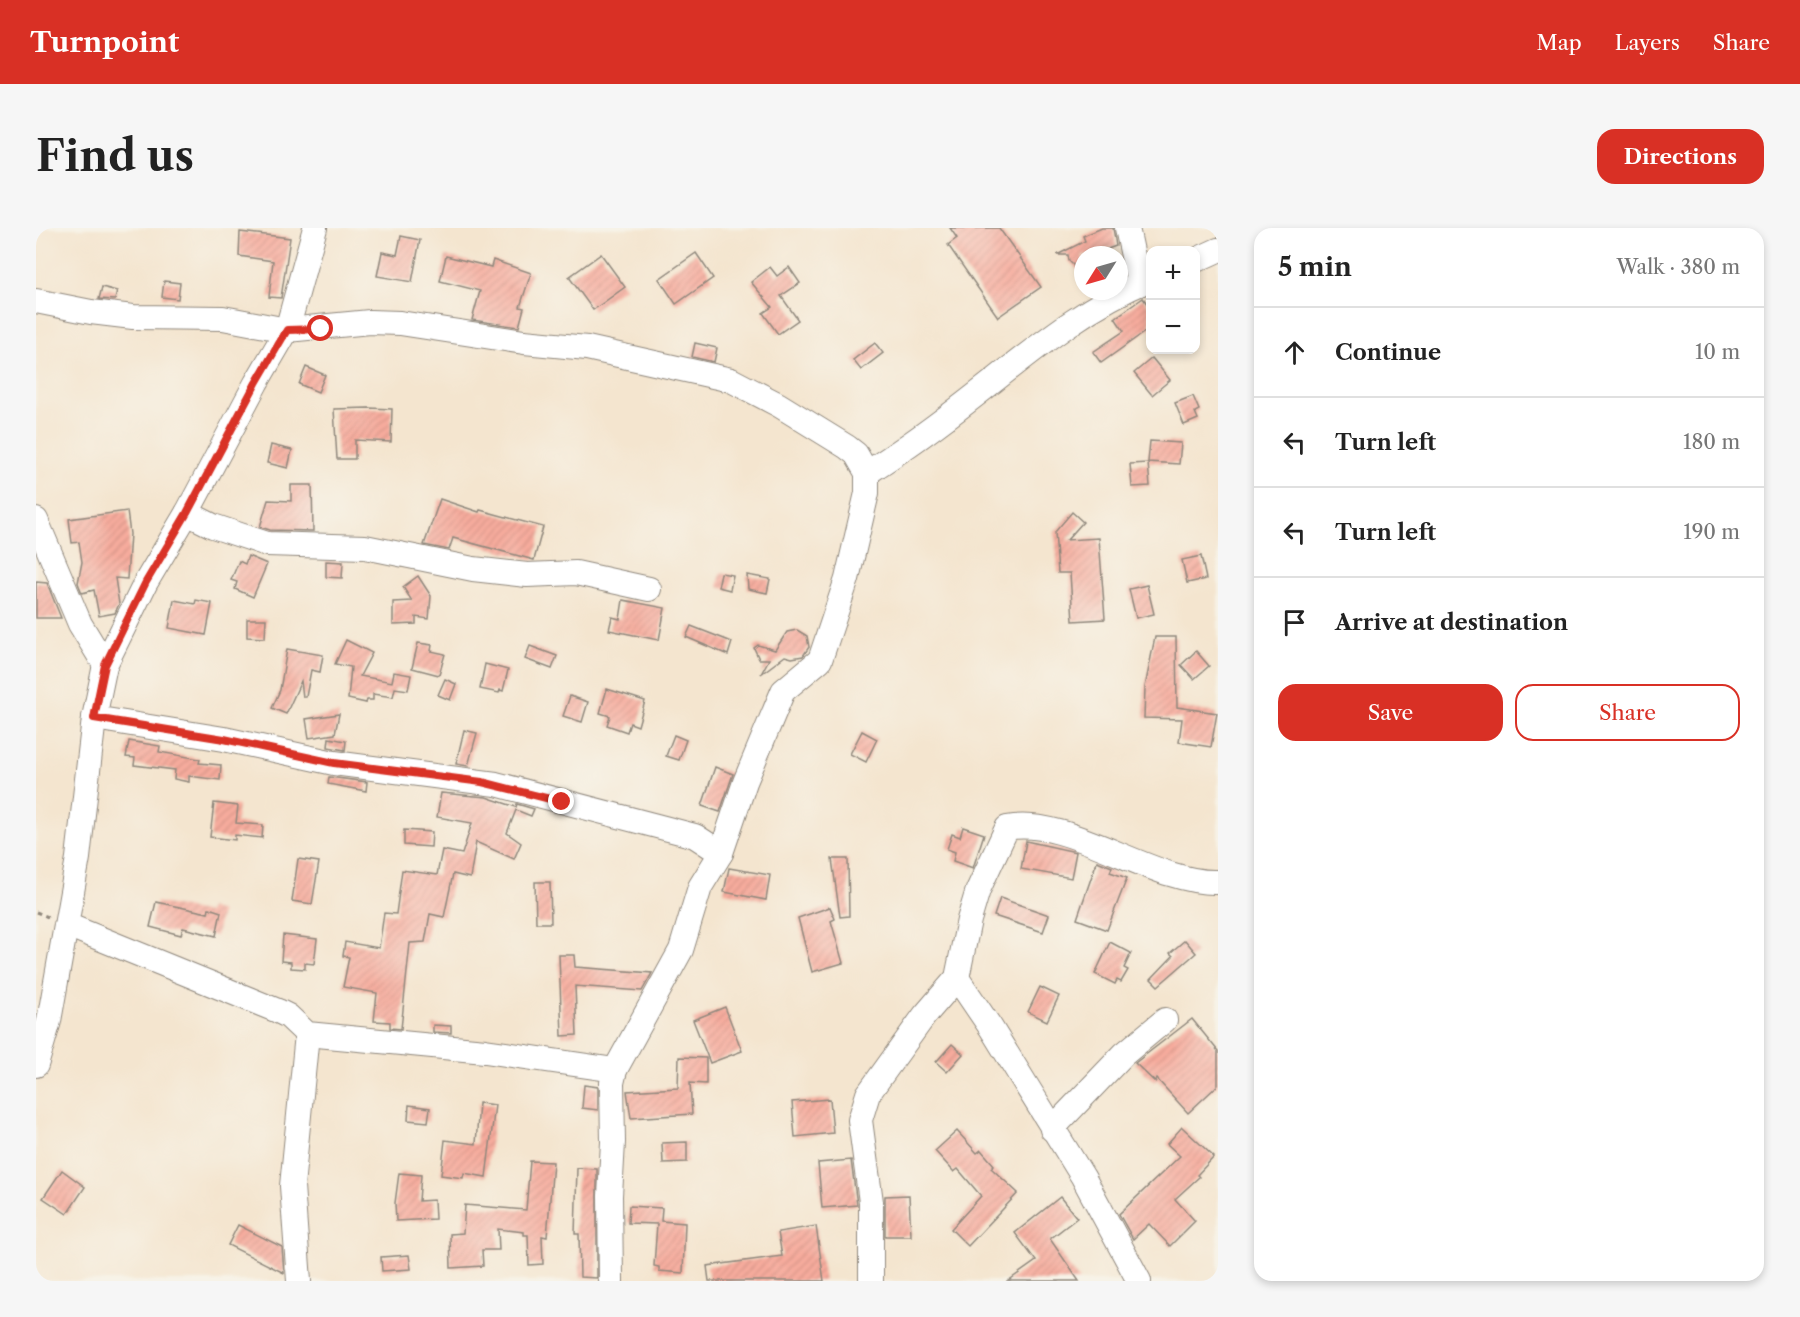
<!DOCTYPE html>
<meta charset="utf-8">
<style>
:root{--surface:#fff;--page:#f6f6f6;--text:#222;--muted:#767676;--line:#e0e0e0;--accent:#d93025}
body{margin:0;font-family:"Libre Caslon Text",serif;background:var(--page);color:var(--text)}
.controls{position:absolute;right:18px;top:18px;display:grid;overflow:hidden;border-radius:12px;box-shadow:0 3px 9px #0003}
.controls button{width:54px;height:54px;display:grid;place-items:center;padding:0;border:0;border-bottom:2px solid var(--line);background:var(--surface);color:var(--text);font:30px sans-serif}
.compass{position:absolute;left:1038px;top:18px;width:54px;height:54px;border-radius:50%;background:var(--surface);box-shadow:0 3px 9px #0003;rotate:233deg}
.stop{position:absolute;width:18px;height:18px;margin:-14px;border:4px solid #d93025;border-radius:50%;background:#fff}
.stop.end{background:#d93025;border-color:#fff;box-shadow:0 2px 6px #0008}
.list{margin:0;padding:0;list-style:none}
h2{display:flex;justify-content:space-between;align-items:center;height:78px;margin:0;padding:0 24px;font-size:26px}
h2 small{font-size:20px;font-weight:400;color:var(--muted)}
.list li{display:grid;grid-template-columns:39px 1fr auto;gap:18px;align-items:center;box-sizing:border-box;height:90px;padding:0 24px;border-top:2px solid var(--line)}
.list b{display:block;font-size:22px;white-space:nowrap}
.list em{font-size:20px;font-style:normal;color:var(--muted)}
.actions{display:flex;gap:12px;padding:18px 24px}
.actions a{flex:1;padding:14px 0;border:2px solid var(--accent);border-radius:18px;text-align:center;font-size:21px;color:var(--accent)}
.actions .main{background:var(--accent);color:#fff}
.icon{flex:none;width:33px;height:33px;fill:none;stroke:currentColor;stroke-width:2;stroke-linecap:round;stroke-linejoin:round}
.map{position:relative;flex:none;width:1182px;height:1053px;overflow:hidden;border-radius:18px}
header{display:flex;align-items:center;gap:36px;box-sizing:border-box;height:84px;padding:0 30px;background:var(--accent);color:#fff}
header strong{font-size:28px}
nav{display:flex;gap:33px;margin-inline-start:auto;font-size:21px}
.intro{display:flex;align-items:center;justify-content:space-between;box-sizing:border-box;height:144px;padding:0 36px}
h1{margin:0;font-size:42px}
.button{padding:15px 27px;border-radius:18px;background:var(--accent);color:#fff;font-size:21px;font-weight:700}
main{display:flex;gap:36px;padding:0 36px}
aside{flex:1;background:var(--surface);border-radius:18px;box-shadow:0 3px 9px #0003}
.map>svg:first-child{display:block}
</style>
<header>
<strong>Turnpoint</strong>
<nav><a>Map</a><a>Layers</a><a>Share</a></nav>
</header>
<div class="intro"><h1>Find us</h1><a class="button">Directions</a></div>
<main>
<div class="map">
<svg width="1182" height="1053" viewBox="0 0 1182 1053">
<defs>
<pattern id="building-hatch" width="6" height="6" patternUnits="userSpaceOnUse" patternTransform="scale(1.5)"><rect width="6" height="6" fill="#f7ac9d"/><path d="M-1 1l2-2M0 6l6-6M5 7l2-2" fill="none" stroke="#d49487"/></pattern>
</defs>
<rect width="100%" height="100%" fill="#f7f3e8"/>
<filter id="ink" filterUnits="userSpaceOnUse"><feTurbulence type="fractalNoise" baseFrequency=".0167" numOctaves="2"/><feDisplacementMap in="SourceGraphic" scale="12" xChannelSelector="R" yChannelSelector="G"/><feConvolveMatrix kernelMatrix="1 2 1 2 8 2 1 2 1" color-interpolation-filters="sRGB"/></filter>
<filter id="wash" filterUnits="userSpaceOnUse"><feTurbulence type="fractalNoise" baseFrequency=".008" numOctaves="4" result="noise"/><feDisplacementMap in="SourceGraphic" scale="24" xChannelSelector="R" yChannelSelector="G"/><feGaussianBlur stdDeviation="1.35" result="paint"/><feColorMatrix in="noise" values="0 0 0 0 0 0 0 0 0 0 0 0 0 0 0 0 0 1.4 0 .05"/><feComposite in="paint" operator="in"/></filter>
<g filter="url(#wash)">
<rect width="100%" height="100%" fill="#f4e5cf"/>
<g id="blocks">
<g fill="url(#building-hatch)">
<path d="M914,0H963L1005,59L962,89L912,17L921,10Z"/>
<path d="M1066,0H1077L1080,18L1055,27H1047V47L1033,33L1032,27H1021L1049,13L1047,8Z"/>
<path d="M204,4L254,10L245,70L233,69L237,33L203,28Z"/>
<path d="M365,8L384,12L376,54L341,48L346,24L361,27Z"/>
<path d="M660,25L677,50L640,76L623,51Z"/>
<path d="M565,26L589,59L557,82L533,49Z"/>
<path d="M410,28L455,39L457,32L495,45L484,79L488,80L483,99L436,92L444,63L404,53Z"/>
<path d="M734,39L741,48L753,39L764,55L745,68L762,92L742,106L727,85L736,79L715,54Z"/>
<path d="M128,53L144,55L142,71L126,69Z"/>
<path d="M66,59L81,63L79,72L63,71Z"/>
<path d="M1107,70L1114,80V100L1065,135L1057,124L1088,103L1079,90Z"/>
<path d="M659,115L681,120L678,134L656,129Z"/>
<path d="M839,115L847,125L825,142L817,132Z"/>
<path d="M1116,130L1134,152L1116,167L1098,145Z"/>
<path d="M270,139L289,147L282,164L263,156Z"/>
<path d="M1157,168L1163,182L1159,184L1162,191L1148,197L1139,175Z"/>
<path d="M333,180L356,181L355,214L319,212V231H301L298,181Z"/>
<path d="M1114,213L1145,215L1143,236L1112,234Z"/>
<path d="M235,217L256,222L252,240L231,235Z"/>
<path d="M1112,235L1114,258L1096,259L1094,236Z"/>
<path d="M255,257H276L277,303L234,302L224,299L232,272L255,273Z"/>
<path d="M404,271L443,284L444,282L507,299L498,332L417,310L413,322L388,317Z"/>
<path d="M91,283L94,306L91,351L79,350L83,376L79,385L63,388L58,362L46,365L42,355L46,334L43,314L36,315L33,291Z"/>
<path d="M1036,284L1047,294L1031,312L1063,310L1069,391L1037,393L1034,345H1022L1019,304Z"/>
<path d="M212,328L231,336L217,369L199,361L201,354L195,352L203,333L209,336Z"/>
<path d="M1165,328L1170,351L1151,355L1146,332Z"/>
<path d="M290,333L307,334L306,350L290,349Z"/>
<path d="M685,345L697,347L694,362L682,359Z"/>
<path d="M711,347L734,351L731,365L712,361Z"/>
<path d="M382,348L395,368L393,391L380,389V396L357,397V374L376,373L367,359Z"/>
<path d="M0,354L11,355L25,390H0Z"/>
<path d="M1111,357L1118,386L1100,390L1093,361Z"/>
<path d="M138,372L159,376L160,372L176,375L170,407L133,400Z"/>
<path d="M587,372L629,380L623,412L573,402L576,389L584,391Z"/>
<path d="M211,391H230L229,410L211,409Z"/>
<path d="M655,398L696,414L692,427L650,409Z"/>
<path d="M761,402L771,408L773,419L767,428L756,430L749,428L725,446L733,431H723L718,420L722,417L739,422L751,404Z"/>
<path d="M1119,409H1140L1141,479L1181,485L1175,519L1143,514L1146,491L1108,490L1109,459Z"/>
<path d="M310,412L336,425L324,448L356,454L358,444L375,447L372,462L359,460L357,469L337,466V472H331L330,475L312,471L315,439L299,436Z"/>
<path d="M382,415L396,417L395,423L409,426L403,447L376,440Z"/>
<path d="M494,418L521,428L516,441L489,431Z"/>
<path d="M251,421L287,427L284,444L275,442L270,469H267L265,453L250,486L236,480L244,462Z"/>
<path d="M1160,423L1173,438L1158,451L1145,437Z"/>
<path d="M449,436L472,442L467,463L464,462L463,465L444,461Z"/>
<path d="M409,451L420,456L414,472L402,467Z"/>
<path d="M571,461L609,473L602,498L594,495L591,504L571,497L574,488L564,485Z"/>
<path d="M534,468L552,474L546,494L527,488Z"/>
<path d="M303,486L299,506L273,510L270,491Z"/>
<path d="M428,502L441,505L432,538L420,536Z"/>
<path d="M826,503L841,511L830,534L814,526Z"/>
<path d="M638,507L650,512L643,532L630,528Z"/>
<path d="M293,510L310,513L309,522L292,519Z"/>
<path d="M93,513L124,518L123,524L164,531L163,535L185,537L184,552L153,548V554L138,551L139,542L98,537L99,530L90,529Z"/>
<path d="M679,539L697,546L684,584L666,578Z"/>
<path d="M293,549L331,554L330,563L292,556Z"/>
<path d="M405,565L450,569L480,579L481,576L498,581L495,588L480,582L471,605L485,615L478,631L440,614L434,650L417,646L408,689L394,686L389,714L374,715L365,801L354,800V794L338,793L341,765L307,759L313,729L307,728L309,714L343,720L348,685L360,686L366,642L401,647L406,622L426,626L436,595L401,589Z"/>
<path d="M178,575L202,578L200,595L227,597L226,610L199,607V612L174,609Z"/>
<path d="M927,599L948,606L937,640L917,633L919,624L911,621L916,606L924,609Z"/>
<path d="M368,602L396,604L395,619L368,617Z"/>
<path d="M990,613L1040,624L1035,650L985,641Z"/>
<path d="M262,631L283,634L276,676L256,673Z"/>
<path d="M796,631H812L813,688L804,689Z"/>
<path d="M1061,633L1076,639L1074,644L1091,650L1071,702L1041,691Z"/>
<path d="M693,640L734,647L730,672L688,664Z"/>
<path d="M499,654H514L515,695H500Z"/>
<path d="M964,670L1013,687L1007,704L958,688Z"/>
<path d="M120,674L172,685L173,680L185,684L180,708L147,700L145,707L114,699Z"/>
<path d="M794,679L799,691L795,693L807,735L776,744L762,690Z"/>
<path d="M247,707L281,711L278,736L269,735V741L255,740V734L245,733Z"/>
<path d="M1149,712L1160,725L1122,758L1115,751L1137,728L1134,725Z"/>
<path d="M1074,714L1095,725L1088,740L1092,742L1085,754L1081,752L1079,756L1059,746Z"/>
<path d="M523,727H538L539,739L616,745L606,763L539,758L541,807L526,808Z"/>
<path d="M1004,759L1023,768L1011,793L992,784Z"/>
<path d="M689,779L706,823L674,835L657,792Z"/>
<path d="M1156,791L1182,823V857L1152,885L1121,851L1119,854L1099,835Z"/>
<path d="M397,797L415,798V805L397,804Z"/>
<path d="M916,816L927,826L911,844L900,834Z"/>
<path d="M643,829L670,830V856L654,855L656,886L595,890L591,863L642,860Z"/>
<path d="M548,857L562,859V882L546,880Z"/>
<path d="M794,871L797,905L759,909L756,874Z"/>
<path d="M443,875L459,877L450,949L428,945L427,950L405,947L409,912L440,916Z"/>
<path d="M373,877L394,880L392,894L372,892Z"/>
<path d="M1146,899L1178,929L1161,947L1163,949L1139,971L1159,993L1134,1018L1113,996L1097,1011L1083,986L1144,928L1131,916Z"/>
<path d="M921,903L941,925L945,922L958,937L955,940L982,965L932,1018L915,1001L945,968L922,941L918,944L899,923Z"/>
<path d="M651,914V934L627,935L626,915Z"/>
<path d="M815,932L821,977L786,980L782,935Z"/>
<path d="M494,933L517,934L511,1009L506,1008L507,1036L493,1037L492,1007H488V1004L462,1001L463,1022H446L447,1038L415,1040L414,1006L427,1005L429,977L490,982Z"/>
<path d="M541,940L561,941V1050L544,1049L543,1006H539Z"/>
<path d="M26,942L49,959L31,986L7,970Z"/>
<path d="M363,945L385,947L383,973L398,972L399,991L360,993L359,975Z"/>
<path d="M873,967L875,1008H849V968Z"/>
<path d="M1024,969L1041,990L1014,1011L1043,1053H972L1000,1033L979,1005Z"/>
<path d="M593,978L626,980L625,993L649,995L647,1045L623,1043V1039L618,1038L621,996L592,995Z"/>
<path d="M202,997L246,1019L248,1045L192,1017Z"/>
<path d="M780,998L788,1053H673L671,1038L746,1028L742,1004Z"/>
<path d="M373,1027L375,1041L346,1043L345,1029Z"/>
</g>
</g>
</g>
<g filter="url(#ink)">
<use href="#blocks" fill-opacity="0" stroke="#90887d" stroke-width="1.5"/>
<g fill="none" stroke-linecap="round" stroke-linejoin="round">
<defs>
<g id="minor">
<path d="M1091,0L1103,56"/>
<path d="M1160,32L1182,22"/>
<path d="M0,73L55,84L97,89L187,90L251,102L334,94L364,95L488,114L551,120L695,152L743,177L811,219L820,226L831,245"/>
<path d="M151,285L177,298L231,316L329,319L437,341L491,347L540,345L613,361"/>
<path d="M0,292L44,396L69,437"/>
<path d="M58,490L188,511L298,535L460,556L659,608L685,625"/>
<path d="M31,697L242,783L252,788L271,806L449,823L579,842"/>
<path d="M921,750L955,800L1047,949L1103,1053"/>
<path d="M0,837L13,793L42,630L58,490L69,437L110,354L151,285L220,155L251,102L279,0"/>
<path d="M1016,901L1088,826L1129,792"/>
<path d="M263,1053L256,958L271,806"/>
<path d="M575,1053L574,968L577,914L576,855L579,842L645,722L664,659L685,625L709,554L747,463L784,432L811,351L831,265V245C857,228 882,211 907,192C975,142 1035,84 1114,51"/>
<path d="M835,1053V974L824,892L832,866L889,787L921,750L933,692L942,662L971,600C1032,587 1119,657 1182,654"/>
</g>
</defs>
<use href="#minor" stroke="#90887d" stroke-width="26"/>
<path stroke="#90887d" stroke-width="3" stroke-dasharray="4.5 4.5" stroke-linecap="butt" d="M0,684L12,689"/>
<use href="#minor" stroke="#fff" stroke-width="24"/>
</g>
</g>
<g fill="none" stroke-linecap="round" stroke-linejoin="round" filter="url(#ink)">
<path stroke="#d93025" stroke-width="8" d="M285,101L251,102L220,155L151,285L110,354L69,437L58,490L188,511L298,535L446,554L526,574"/>
</g>
</svg>
<div class="controls">
<button>+</button>
<button>−</button>
</div>
<svg class="compass" viewBox="-18 -18 36 36"><path d="M0-13l5 13h-10z" fill="#e53935"/><path d="M0 13l5-13h-10z" fill="#767676"/></svg>
<div class="stop" style="left:285px;top:101px"></div>
<div class="stop end" style="left:526px;top:574px"></div>
</div>
<aside>
<h2>5 min<small>Walk · 380 m</small></h2>
<ul class="list">
<li><svg class="icon" aria-label="ahead" viewBox="0 0 24 24"><path d="M12 20V5M6 11l6-6 6 6"/></svg><div><b>Continue</b></div><em>10 m</em></li>
<li><svg class="icon" aria-label="left" viewBox="0 0 24 24"><path d="M17 20v-9H6M10 6l-5 5 5 5"/></svg><div><b>Turn left</b></div><em>180 m</em></li>
<li><svg class="icon" aria-label="left" viewBox="0 0 24 24"><path d="M17 20v-9H6M10 6l-5 5 5 5"/></svg><div><b>Turn left</b></div><em>190 m</em></li>
<li><svg class="icon" aria-label="arrive" viewBox="0 0 24 24"><path d="M6 21V4h12l-3 4 3 4H6"/></svg><div><b>Arrive at destination</b></div></li>
</ul>
<div class="actions"><a class="main">Save</a><a>Share</a></div>
</aside>
</main>
